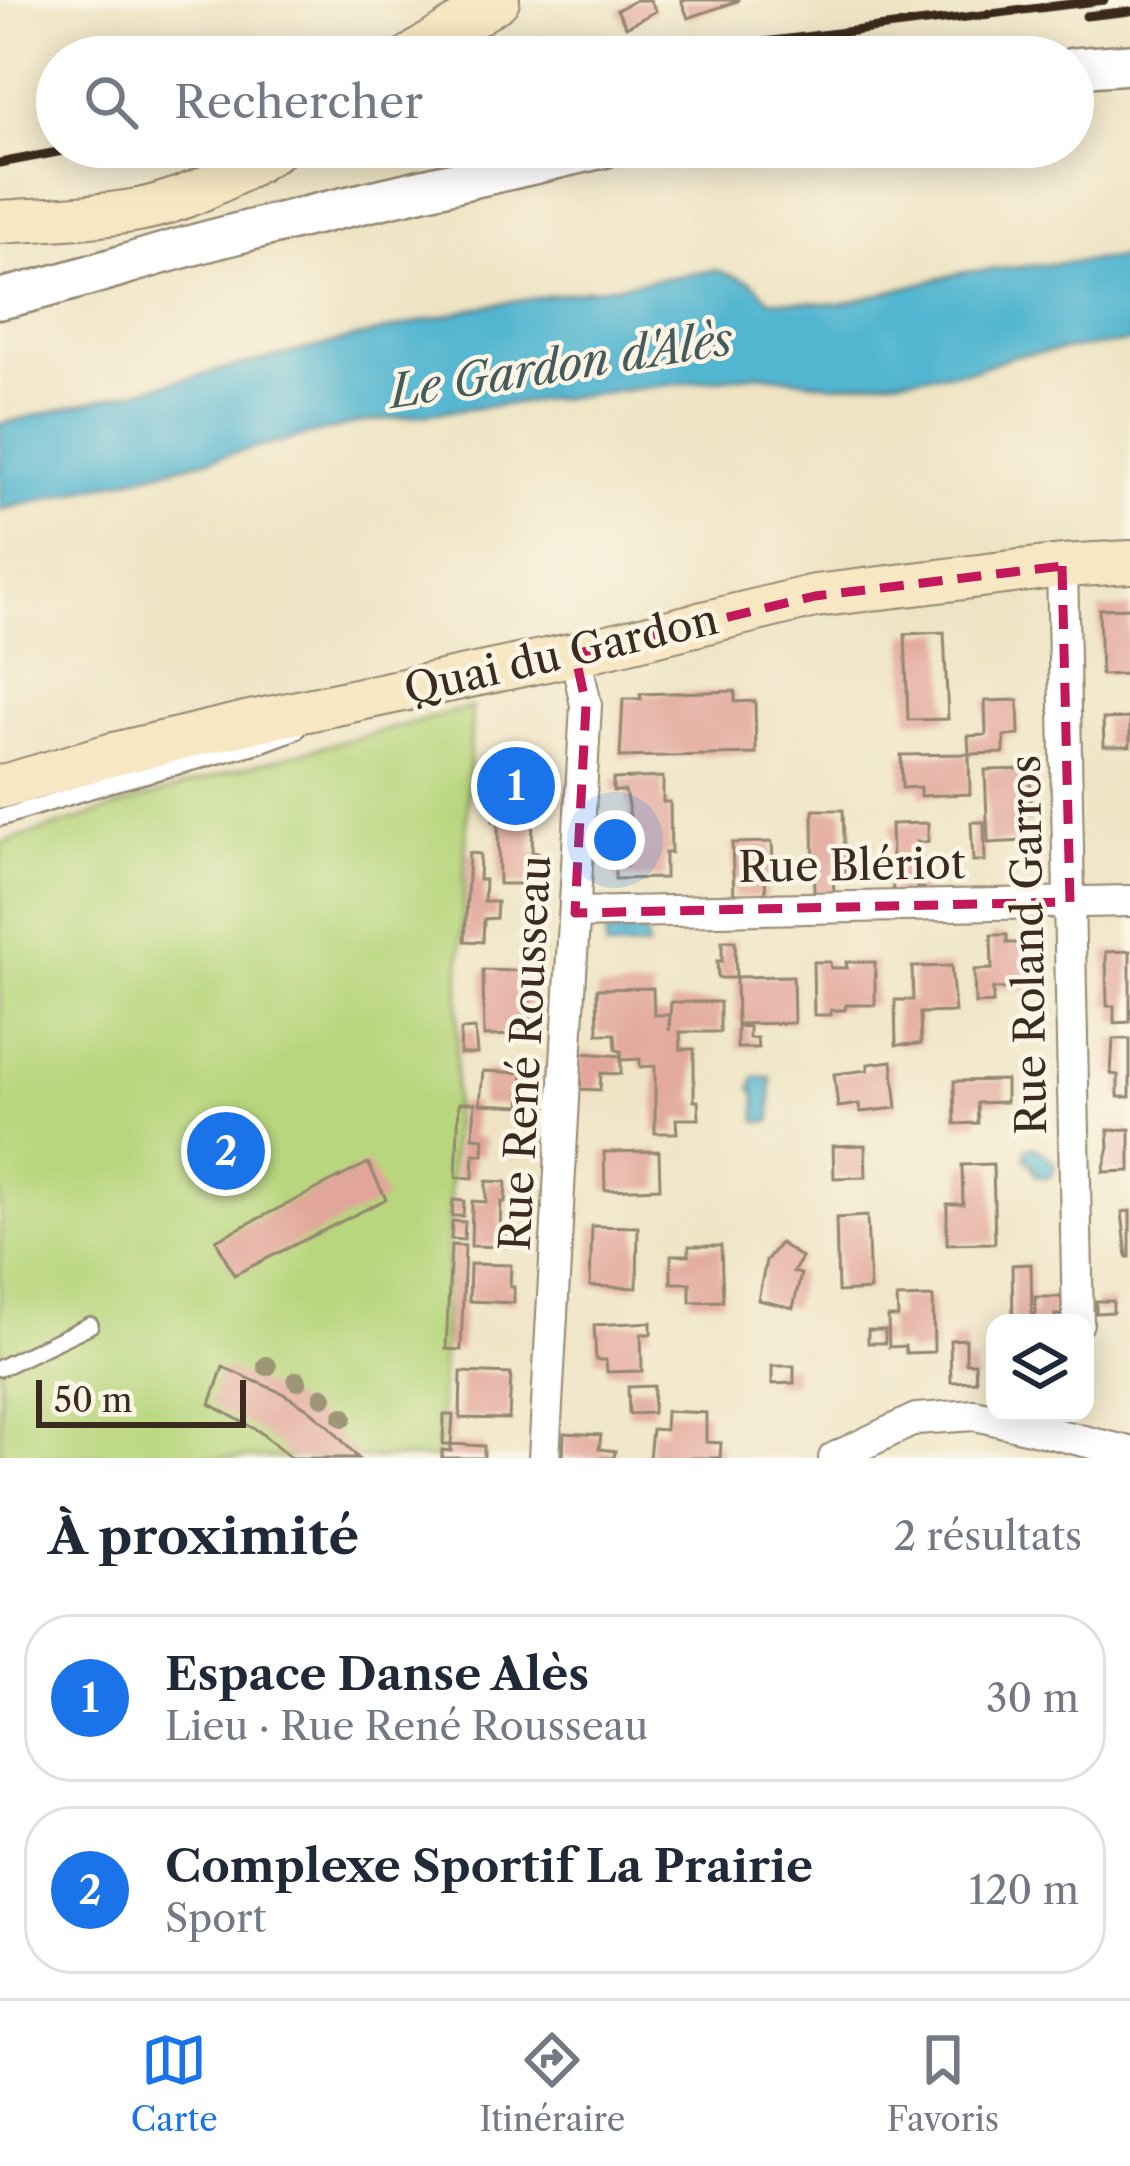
<!DOCTYPE html>
<html lang="fr">
<meta charset="utf-8">
<style>
:root{--surface:#fff;--page:#f6f6f7;--text:#1f2937;--muted:#747a83;--line:#e0e1e3;--accent:#1a73e8}
body{margin:0;font-family:"Libre Caslon Text",serif;background:var(--page);color:var(--text)}
.controls{position:absolute;right:36px;bottom:36px;display:grid;overflow:hidden;border-radius:24px;box-shadow:0 6px 30px #0003}
.controls button{width:108px;height:108px;display:grid;place-items:center;padding:0;border:0;border-bottom:3px solid var(--line);background:var(--surface);color:var(--text);font:60px sans-serif}
.scale{position:absolute;left:36px;bottom:30px;width:210px;box-sizing:border-box;padding-left:12px;border:6px solid #3b2a1e;border-top:0;font-size:33px;line-height:42px;white-space:nowrap;color:#3b2a1e;-webkit-text-stroke:9px #fcf5e5;paint-order:stroke}
.you{position:absolute;left:615px;top:840px;width:42px;height:42px;margin:-30px;border:9px solid #fff;border-radius:50%;background:#1a73e8;box-shadow:0 0 0 18px #1a73e833}
.badge{display:grid;place-items:center;width:78px;height:78px;border-radius:50%;background:var(--accent);color:#fff;font-size:39px;font-weight:700}
.pin{position:absolute;translate:-50% -50%;border:6px solid #fff;box-shadow:0 3px 12px #0006}
.list{margin:0;padding:0;list-style:none}
h2{display:flex;justify-content:space-between;align-items:center;height:156px;margin:0;padding:0 48px;font-size:51px}
h2 small{font-size:39px;font-weight:400;color:var(--muted)}
.list li{display:grid;grid-template-columns:78px 1fr auto;gap:36px;align-items:center;box-sizing:border-box;height:168px;margin:0 24px 24px;padding:0 24px;border:3px solid var(--line);border-radius:48px}
.list b{display:block;font-size:45px;white-space:nowrap}
.list p{margin:0;font-size:39px;white-space:nowrap;color:var(--muted)}
.list em{font-size:39px;font-style:normal;color:var(--muted)}
.icon{flex:none;width:66px;height:66px;fill:none;stroke:currentColor;stroke-width:2;stroke-linecap:round;stroke-linejoin:round}
.map{position:relative;flex:none;width:1130px;height:1458px;overflow:hidden}
.search{position:absolute;background:var(--surface);box-shadow:0 6px 30px #0003;left:36px;right:36px;top:36px;height:132px;display:flex;align-items:center;gap:30px;box-sizing:border-box;padding:0 42px;border-radius:66px;color:var(--muted);font-size:45px}
.sheet{height:540px;background:var(--surface)}
nav{display:flex;justify-content:space-around;align-items:center;box-sizing:border-box;height:168px;border-top:3px solid var(--line);background:var(--surface);font-size:33px;color:var(--muted)}
nav a{display:grid;justify-items:center;gap:6px}
nav .on{color:var(--accent)}
.map>svg:first-child{display:block}
</style>
<div class="map">
<svg width="1130" height="1458" viewBox="0 0 1130 1458">
<rect width="100%" height="100%" fill="#fcf5e5"/>
<filter id="ink" filterUnits="userSpaceOnUse"><feTurbulence type="fractalNoise" baseFrequency=".00833" numOctaves="2"/><feDisplacementMap in="SourceGraphic" scale="24" xChannelSelector="R" yChannelSelector="G"/><feConvolveMatrix kernelMatrix="1 2 1 2 8 2 1 2 1" color-interpolation-filters="sRGB"/></filter>
<filter id="wash" filterUnits="userSpaceOnUse"><feTurbulence type="fractalNoise" baseFrequency=".004" numOctaves="4" result="noise"/><feDisplacementMap in="SourceGraphic" scale="48" xChannelSelector="R" yChannelSelector="G"/><feGaussianBlur stdDeviation="2.7" result="paint"/><feColorMatrix in="noise" values="0 0 0 0 0 0 0 0 0 0 0 0 0 0 0 0 0 1.4 0 .05"/><feComposite in="paint" operator="in"/></filter>
<g filter="url(#wash)">
<rect width="100%" height="100%" fill="#eee4c4"/>
<path fill="#b7d67d" stroke="#79804e" stroke-width="3" d="M472,707L438,1458H0V844L235,770Z"/>
<g fill="#52b6d0" stroke="#467077" stroke-width="3">
<path d="M1130,257V342L1012,356L974,370L836,385L759,374L362,422L0,510V424L485,306L716,270L752,282L770,300L841,304L964,272Z"/>
<path d="M647,932V948L606,949V933Z"/>
<path d="M755,1077H771V1121L757,1122L755,1091L751,1090Z"/>
<path d="M1035,1146L1054,1162V1172L1049,1178L1037,1176L1031,1164L1025,1158L1026,1148Z"/>
</g>
<g id="blocks">
<g fill="#e1a599">
<path d="M636,0H650L656,11L626,27L617,10Z"/>
<path d="M681,0H738V1L688,18Z"/>
<path d="M1130,608V674L1101,675L1099,609Z"/>
<path d="M944,632L948,719L908,720L905,634Z"/>
<path d="M735,691V702L755,701L756,754L620,757L623,699H641L640,694Z"/>
<path d="M1018,700L1019,735L1004,736V753L969,754L970,794L920,796V787L902,788L901,755L969,754L968,736L986,735L985,701Z"/>
<path d="M1130,718V746H1104L1103,719Z"/>
<path d="M492,751H540V820L533,821L532,852L538,853V884H499L498,821H493Z"/>
<path d="M1030,769L1031,813H1025V841L988,843L985,770Z"/>
<path d="M663,777V802H670L671,853H665V878L615,879V867L627,866V854H631V841H618V816H630L625,791H613V779Z"/>
<path d="M813,810H843L845,874H833L834,895L814,896Z"/>
<path d="M971,822H984L985,861H973Z"/>
<path d="M928,823V842H917L918,888H924V893L893,894L891,824Z"/>
<path d="M772,842L774,876H765L766,897L734,898L732,843Z"/>
<path d="M469,853L480,854L479,880H485L484,902H497L496,918L484,919L483,942L465,941Z"/>
<path d="M991,935H1007V943H1035L1036,988L993,989V1003L975,1004L974,970L992,969Z"/>
<path d="M722,941H735L736,978H718L717,961H722Z"/>
<path d="M1130,951V1022L1114,1023V1006H1107L1106,952Z"/>
<path d="M813,962H830L831,968H847L846,962H875V1005H846L845,1010H831V1015H814Z"/>
<path d="M951,966L955,1012L920,1013L921,1044L896,1045L895,1000H913L912,967Z"/>
<path d="M483,970L525,971V989H530V1016H525V1035L484,1036Z"/>
<path d="M793,976L794,1023L737,1024L736,977Z"/>
<path d="M653,988L654,1015H669V1031L671,1002H720V1032H680L681,1049H694V1101H698L699,1119H676L677,1133H655V1066L640,1067V1059L621,1060V1051L616,1050L615,1034H598L597,989Z"/>
<path d="M737,1026L749,1027V1038H757L758,1048H737Z"/>
<path d="M475,1029L477,1054H460L461,1030Z"/>
<path d="M1113,1039H1130V1097H1118V1075L1111,1074Z"/>
<path d="M581,1053L621,1056V1074L601,1073L600,1090L579,1089Z"/>
<path d="M892,1061L897,1108L860,1112L859,1104L838,1107L834,1074L868,1070V1064Z"/>
<path d="M483,1071L523,1073L521,1106L480,1104Z"/>
<path d="M1006,1080V1102L977,1103L978,1123L955,1124L954,1081Z"/>
<path d="M459,1103H475L473,1137L484,1138L483,1155L474,1154L473,1178L456,1177Z"/>
<path d="M1130,1129V1171L1103,1172L1109,1147L1108,1130Z"/>
<path d="M865,1145L866,1177L834,1178L833,1146Z"/>
<path d="M659,1151L660,1188L605,1190L604,1152Z"/>
<path d="M368,1163L386,1199L234,1275L216,1240Z"/>
<path d="M993,1164L995,1243L947,1244V1204H963L962,1165Z"/>
<path d="M486,1181L506,1182L505,1202H501L500,1229L506,1230V1247L471,1246L472,1201L486,1202Z"/>
<path d="M453,1200L464,1201L463,1216H452Z"/>
<path d="M1130,1211V1257H1127L1122,1212Z"/>
<path d="M867,1216L870,1290L838,1292L836,1218Z"/>
<path d="M452,1221L465,1222L464,1240L451,1239Z"/>
<path d="M592,1226L638,1227L637,1288L590,1286Z"/>
<path d="M780,1243L802,1258L793,1272L801,1274L793,1308L758,1300L766,1261Z"/>
<path d="M451,1245L465,1246L461,1350L446,1349Z"/>
<path d="M689,1246H721L723,1301L690,1302V1283H671V1255H689Z"/>
<path d="M470,1264L511,1265L510,1287H514V1303L469,1301Z"/>
<path d="M1031,1264L1032,1315L1036,1314L1035,1297H1062V1315H1055V1323H1013L1012,1265Z"/>
<path d="M933,1297L934,1352L906,1353L905,1346L889,1347L888,1317H898L897,1298Z"/>
<path d="M1096,1301H1113V1312L1096,1313Z"/>
<path d="M651,1322V1334H641L642,1371L607,1372L606,1360H596L594,1325Z"/>
<rect x="868" y="1330" width="17" height="13"/>
<path d="M966,1339V1363H975L976,1381L951,1382L950,1340Z"/>
<path d="M772,1366H794V1383L772,1384Z"/>
<path d="M223,1367L282,1393L307,1408L329,1426L358,1458H291L260,1432L210,1404Z"/>
<path d="M461,1372L511,1374L509,1419L460,1418Z"/>
<path d="M654,1386L653,1413L629,1414L628,1387Z"/>
<path d="M666,1411L706,1413V1442L721,1443L720,1458H649L652,1429L665,1430Z"/>
<path d="M444,1415H453L451,1444H443Z"/>
<path d="M564,1433L601,1435L599,1449L615,1451L614,1458H563Z"/>
<path d="M451,1444L484,1446V1458H442V1450L451,1451Z"/>
</g>
</g>
</g>
<g filter="url(#ink)">
<use href="#blocks" fill-opacity="0" stroke="#948771" stroke-width="3"/>
<g fill="none" stroke-linecap="round" stroke-linejoin="round">
<defs>
<g id="service">
<path d="M0,818L113,783L261,744L296,731"/>
<path d="M0,1368L90,1325"/>
</g>
<g id="minor">
<path d="M1062,566L1078,1323"/>
<path d="M575,913L1130,901"/>
<path d="M544,1458L586,705L575,654"/>
<path d="M834,1458L916,1419L975,1415L1130,1452"/>
</g>
<g id="tertiary">
<path d="M1073,68L1130,64"/>
<path d="M0,299C72,283 141,258 212,240C343,206 475,178 606,147"/>
</g>
<g id="secondary">
<path d="M410,57L498,0"/>
<path d="M0,222C44,219 89,218 132,211C179,204 239,174 278,147"/>
<path d="M0,787L110,755L255,721L575,654L815,596L1062,566L1130,562"/>
</g>
</defs>
<use href="#service" stroke="#948771" stroke-width="20"/>
<use href="#minor" stroke="#948771" stroke-width="34"/>
<use href="#tertiary" stroke="#948771" stroke-width="44"/>
<use href="#secondary" stroke="#948771" stroke-width="46"/>
<use href="#service" stroke="#fff" stroke-width="15"/>
<use href="#minor" stroke="#fff" stroke-width="30"/>
<use href="#tertiary" stroke="#fff" stroke-width="39"/>
<use href="#secondary" stroke="#f7e8c3" stroke-width="42"/>
<g stroke="#3b2a1e" stroke-width="9">
<path d="M1086,16L1130,11"/>
<path d="M643,57L1104,0"/>
<path d="M0,163L84,147"/>
</g>
</g>
<g fill="#9d9576">
<circle cx="267" cy="1366" r="10"/>
<circle cx="297" cy="1381" r="10"/>
<circle cx="323" cy="1397" r="10"/>
<circle cx="343" cy="1417" r="10"/>
</g>
</g>
<path fill="none" stroke="#c2185b" stroke-width="9" stroke-dasharray="24 15" stroke-linejoin="round" d="M1062,566L1070,902L575,913L586,705L575,654L815,596Z"/>
<g text-anchor="middle" stroke-width="9" stroke-linejoin="round" paint-order="stroke">
<g font-size="42" fill="#3b2a1e" stroke="#fcf5e5">
<text transform="translate(561 654) rotate(-13)" y="15">Quai du Gardon</text>
<text transform="translate(852 865) rotate(-1)" y="15">Rue Blériot</text>
<text transform="translate(1028 945) rotate(-91)" y="15">Rue Roland Garros</text>
<text transform="translate(525 1053) rotate(-87)" y="15">Rue René Rousseau</text>
</g>
<g font-size="45" font-style="italic" fill="#435b5c" stroke="#fcf5e5">
<text transform="translate(561 365) rotate(-9)" y="16">Le Gardon d'Alès</text>
</g>
</g>
</svg>
<div class="controls">
<button><svg class="icon" aria-label="layers" viewBox="0 0 24 24"><path d="M12 4l9 5-9 5-9-5zM3 14l9 5 9-5"/></svg></button>
</div>
<div class="scale">50 m</div>
<div class="you"></div>
<div class="pin badge" style="left:516px;top:786px">1</div>
<div class="pin badge" style="left:226px;top:1151px">2</div>
<div class="search"><svg class="icon" aria-label="search" viewBox="0 0 24 24"><circle cx="10" cy="10" r="6"/><path d="M15 15l6 6"/></svg>Rechercher</div>
</div>
<section class="sheet">
<h2>À proximité<small>2 résultats</small></h2>
<ul class="list">
<li><span class="badge">1</span><div><b>Espace Danse Alès</b><p>Lieu · Rue René Rousseau</p></div><em>30 m</em></li>
<li><span class="badge">2</span><div><b>Complexe Sportif La Prairie</b><p>Sport</p></div><em>120 m</em></li>
</ul>
</section>
<nav>
<a class="on"><svg class="icon" aria-label="map" viewBox="0 0 24 24"><path d="M3 6l6-2 6 2 6-2v14l-6 2-6-2-6 2zM9 4v14M15 6v14"/></svg>Carte</a>
<a><svg class="icon" aria-label="directions" viewBox="0 0 24 24"><path d="M12 3l9 9-9 9-9-9zM9 14v-3h6M13 9l2 2-2 2"/></svg>Itinéraire</a>
<a><svg class="icon" aria-label="saved" viewBox="0 0 24 24"><path d="M7 4h10v16l-5-4-5 4z"/></svg>Favoris</a>
</nav>
